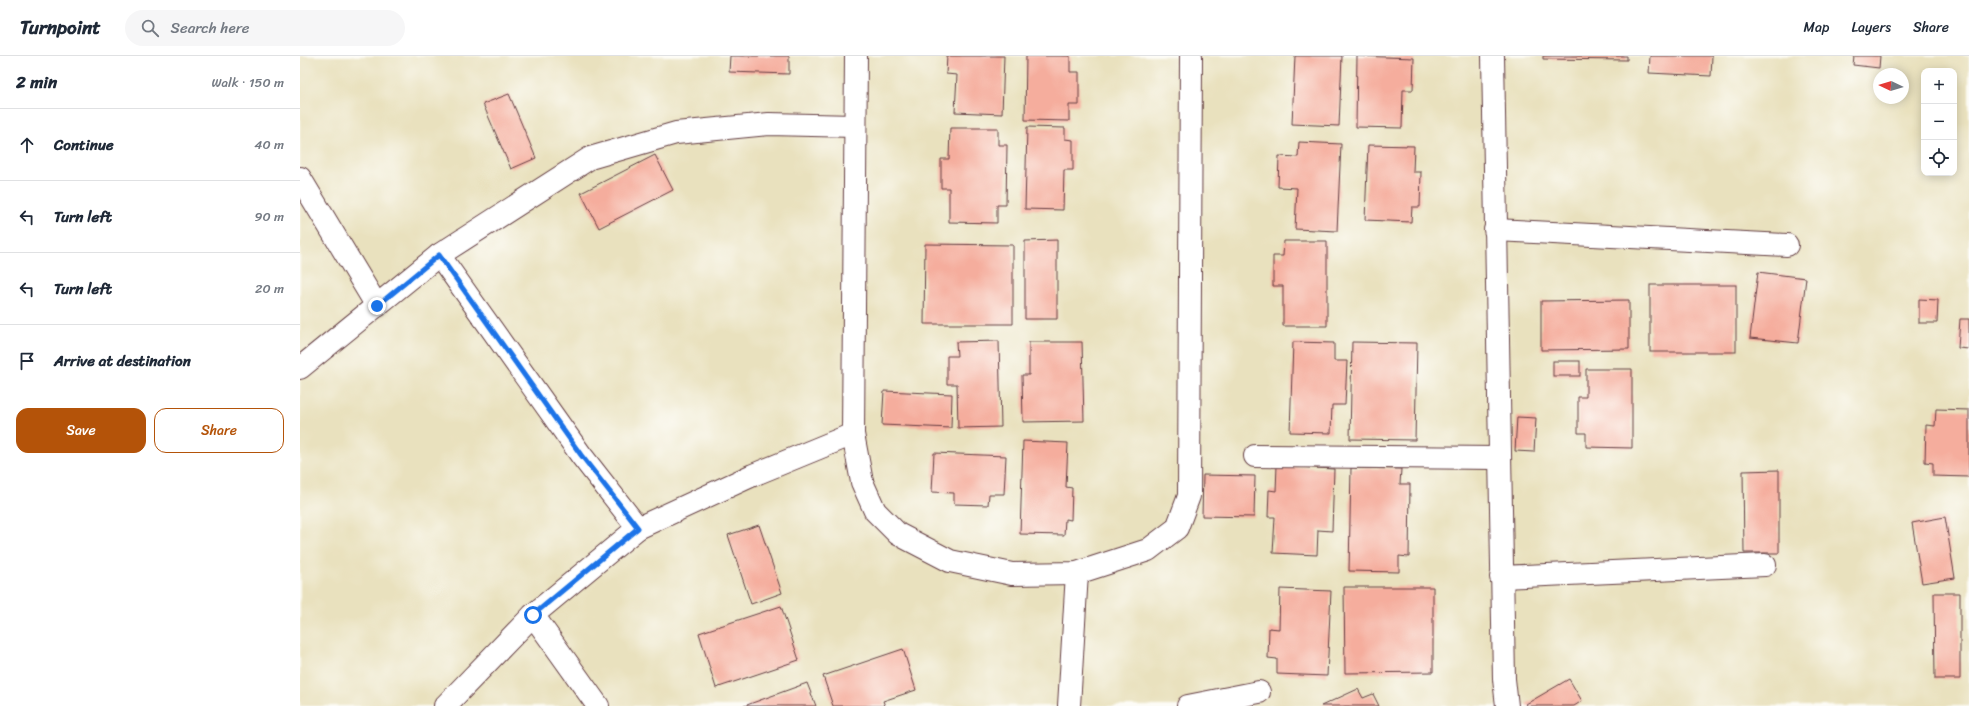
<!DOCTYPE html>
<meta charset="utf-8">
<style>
:root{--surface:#fff;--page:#f6f6f7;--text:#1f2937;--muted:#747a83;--line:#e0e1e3;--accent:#b45309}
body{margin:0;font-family:Sriracha,sans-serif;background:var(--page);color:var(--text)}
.controls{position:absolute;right:12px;top:12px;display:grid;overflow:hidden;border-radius:8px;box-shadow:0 2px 10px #0003}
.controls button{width:36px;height:36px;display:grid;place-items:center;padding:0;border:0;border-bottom:1px solid var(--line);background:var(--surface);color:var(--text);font:20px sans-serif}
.compass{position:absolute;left:1573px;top:12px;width:36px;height:36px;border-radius:50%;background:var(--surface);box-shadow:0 2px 10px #0003;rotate:274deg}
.stop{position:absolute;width:12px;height:12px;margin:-9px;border:3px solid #1a73e8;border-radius:50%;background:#fff}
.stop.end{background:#1a73e8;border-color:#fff;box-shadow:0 1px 4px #0008}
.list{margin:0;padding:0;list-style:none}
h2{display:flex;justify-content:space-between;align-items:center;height:52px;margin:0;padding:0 16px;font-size:17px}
h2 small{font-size:13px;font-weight:400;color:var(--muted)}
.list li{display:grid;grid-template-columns:26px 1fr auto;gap:12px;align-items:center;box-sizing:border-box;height:72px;padding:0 16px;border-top:1px solid var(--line)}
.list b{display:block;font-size:15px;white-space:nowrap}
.list em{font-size:13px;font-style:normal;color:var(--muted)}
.actions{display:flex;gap:8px;padding:12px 16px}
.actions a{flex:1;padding:9px 0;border:1px solid var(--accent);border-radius:12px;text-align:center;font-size:14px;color:var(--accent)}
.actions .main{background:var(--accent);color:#fff}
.icon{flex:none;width:22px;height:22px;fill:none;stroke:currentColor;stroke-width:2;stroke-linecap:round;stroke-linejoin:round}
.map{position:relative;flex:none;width:1669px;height:650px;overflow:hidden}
header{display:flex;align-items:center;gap:24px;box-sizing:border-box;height:56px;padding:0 20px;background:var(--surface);border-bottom:1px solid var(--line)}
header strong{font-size:19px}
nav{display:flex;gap:22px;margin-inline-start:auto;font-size:14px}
.search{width:280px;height:36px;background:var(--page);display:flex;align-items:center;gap:10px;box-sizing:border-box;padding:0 14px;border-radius:22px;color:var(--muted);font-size:15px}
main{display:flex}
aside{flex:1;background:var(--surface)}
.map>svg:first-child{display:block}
</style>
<header>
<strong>Turnpoint</strong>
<div class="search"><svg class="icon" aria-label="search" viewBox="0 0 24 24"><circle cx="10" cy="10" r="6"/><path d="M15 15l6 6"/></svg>Search here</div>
<nav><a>Map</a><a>Layers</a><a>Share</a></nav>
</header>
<main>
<aside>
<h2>2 min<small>Walk · 150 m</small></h2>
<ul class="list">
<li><svg class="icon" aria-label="ahead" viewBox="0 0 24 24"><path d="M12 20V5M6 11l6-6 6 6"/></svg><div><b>Continue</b></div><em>40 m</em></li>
<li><svg class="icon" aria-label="left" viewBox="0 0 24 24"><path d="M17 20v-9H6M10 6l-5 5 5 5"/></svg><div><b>Turn left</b></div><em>90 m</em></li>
<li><svg class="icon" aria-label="left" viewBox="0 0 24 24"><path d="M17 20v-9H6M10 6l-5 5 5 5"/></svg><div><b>Turn left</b></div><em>20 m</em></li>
<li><svg class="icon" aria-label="arrive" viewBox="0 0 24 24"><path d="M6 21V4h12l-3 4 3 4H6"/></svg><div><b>Arrive at destination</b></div></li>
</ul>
<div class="actions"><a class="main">Save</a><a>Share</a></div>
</aside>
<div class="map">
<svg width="1669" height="650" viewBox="0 0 1669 650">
<rect width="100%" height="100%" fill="#fdfcf7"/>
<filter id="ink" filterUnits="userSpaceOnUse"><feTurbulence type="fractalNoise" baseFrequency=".025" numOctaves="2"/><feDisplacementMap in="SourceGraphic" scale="8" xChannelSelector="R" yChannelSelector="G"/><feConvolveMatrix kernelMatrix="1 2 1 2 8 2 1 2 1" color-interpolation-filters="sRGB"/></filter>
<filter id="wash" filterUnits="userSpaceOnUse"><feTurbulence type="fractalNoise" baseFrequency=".012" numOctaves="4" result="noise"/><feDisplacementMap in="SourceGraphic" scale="16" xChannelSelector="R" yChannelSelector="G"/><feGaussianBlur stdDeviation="0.9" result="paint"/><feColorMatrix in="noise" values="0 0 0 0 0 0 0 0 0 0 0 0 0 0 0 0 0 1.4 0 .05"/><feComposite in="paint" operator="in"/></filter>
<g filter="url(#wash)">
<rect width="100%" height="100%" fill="#e9e1be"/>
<g id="blocks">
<g fill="#f5ad9d">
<path d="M430,0H489V18L429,16Z"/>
<path d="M647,0H704L702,58L655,56L657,19L646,18Z"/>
<path d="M726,0H770V16H779V49H769V65L725,64Z"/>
<path d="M995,0H1042L1039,70L992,68Z"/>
<path d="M1057,0L1114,2L1113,34H1103L1102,72L1056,71Z"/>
<path d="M1243,0H1327V4L1243,3Z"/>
<path d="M1350,0H1412L1411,20L1349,17Z"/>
<path d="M1554,0H1580L1579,12L1553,9Z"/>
<path d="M209,38L236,102L211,113L183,48Z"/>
<path d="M727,71L765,72V83L773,84V114H764L763,154L725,153Z"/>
<path d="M650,72H698V89H707L706,149H697V167L649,166V132H641V103H649Z"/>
<path d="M999,86L1041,88L1037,175L995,173L997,132L978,131L979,100L998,101Z"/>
<path d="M1068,89L1114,90L1113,116H1121L1120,151H1112L1111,166L1065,164Z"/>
<path d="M355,99L373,134L299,172L281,137Z"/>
<path d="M757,184V263H725V185Z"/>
<path d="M984,185H1027V270H983V230H973V200H983Z"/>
<path d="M625,188L713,189V268H624Z"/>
<path d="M1458,216L1506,222L1498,287L1450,282Z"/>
<rect x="1350" y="229" width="86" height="67"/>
<path d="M1619,243L1638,244L1637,267H1619Z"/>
<path d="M1329,244V293L1241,294V245Z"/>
<path d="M1660,263H1669V293L1658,292Z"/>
<path d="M699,285L701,371L658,372L657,328H647V300H657L656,286Z"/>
<path d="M729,286H782L784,365L723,366L722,319H729Z"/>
<path d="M993,286L1034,287V305H1047L1045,349H1032L1031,377L990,376Z"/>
<path d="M1052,286L1117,287L1115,384L1050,383Z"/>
<rect x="1253" y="305" width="27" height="15"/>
<path d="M1286,313H1332V392L1286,391V377H1278V341H1286Z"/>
<path d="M584,335L652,338L651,372L582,369Z"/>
<path d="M1636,353L1669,354V421L1633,420V407L1625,406L1626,369L1635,370Z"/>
<path d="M1217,361L1236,362L1234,396L1215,395Z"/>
<path d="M723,385L768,387L766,431L772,432L771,464L765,463L764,479L720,478Z"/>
<path d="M634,397L706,400L704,438H689L688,449L654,448V437L632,436Z"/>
<path d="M977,410L1034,413L1032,475L1018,474L1017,499L973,497L975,461H968L969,434L976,435Z"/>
<path d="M1051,412L1101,413L1100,428H1110L1109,501L1099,500V516L1049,515Z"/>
<path d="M1479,414V497H1444L1443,415Z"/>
<path d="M903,419L955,420L954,461L902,460Z"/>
<path d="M1645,461L1655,522L1622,527L1612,467Z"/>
<path d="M459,469L482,537L451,548L428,479Z"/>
<path d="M1044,531H1133V616L1045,617Z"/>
<path d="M980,533L1031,535L1027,620L977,618V603L968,602L969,572L979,573Z"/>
<path d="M1634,537H1660V623H1635Z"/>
<path d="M481,550L499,604L416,632L399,577Z"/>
<path d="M603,593L616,634L583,645L585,650H533L523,620Z"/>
<path d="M1269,623L1282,645L1274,650H1227L1226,648Z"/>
<path d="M507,627L516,650H444Z"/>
<path d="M1058,633L1063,642L1073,638L1079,650H1021Z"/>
</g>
</g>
</g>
<g filter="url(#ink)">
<use href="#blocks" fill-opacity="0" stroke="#623c41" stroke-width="1"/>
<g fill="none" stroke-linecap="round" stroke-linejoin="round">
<defs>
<g id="minor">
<path d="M556,0L553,378L562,426L575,455L598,478L650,505L712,518L777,517L848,494L877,472L889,440L891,0"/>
<path d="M1193,0L1204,623L1207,650"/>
<path d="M0,122L77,250"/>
<path d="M1195,174L1487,189"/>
<path d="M139,199L281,399L338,472"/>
<path d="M0,312L139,199L290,102L376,77L469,68L555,70"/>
<path d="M955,400L1199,402"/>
<path d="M1201,521L1465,509"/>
<path d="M233,559L298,650"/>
<path d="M145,650L233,559L338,472L453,419L553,378"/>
<path d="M769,650L777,517"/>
<path d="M888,650L959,636"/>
</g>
</defs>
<use href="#minor" stroke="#623c41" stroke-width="24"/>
<use href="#minor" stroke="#fff" stroke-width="22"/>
</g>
</g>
<g fill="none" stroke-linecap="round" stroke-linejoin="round" filter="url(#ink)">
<path stroke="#1a73e8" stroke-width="5" d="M77,250L139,199L281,399L338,472L233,559"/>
</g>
</svg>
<div class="controls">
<button>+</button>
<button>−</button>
<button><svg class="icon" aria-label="locate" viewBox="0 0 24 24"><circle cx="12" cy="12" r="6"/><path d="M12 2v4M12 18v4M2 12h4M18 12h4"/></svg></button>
</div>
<svg class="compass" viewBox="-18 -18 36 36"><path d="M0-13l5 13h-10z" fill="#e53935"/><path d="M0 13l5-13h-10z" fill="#747a83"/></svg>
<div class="stop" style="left:233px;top:559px"></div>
<div class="stop end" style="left:77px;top:250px"></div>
</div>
</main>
